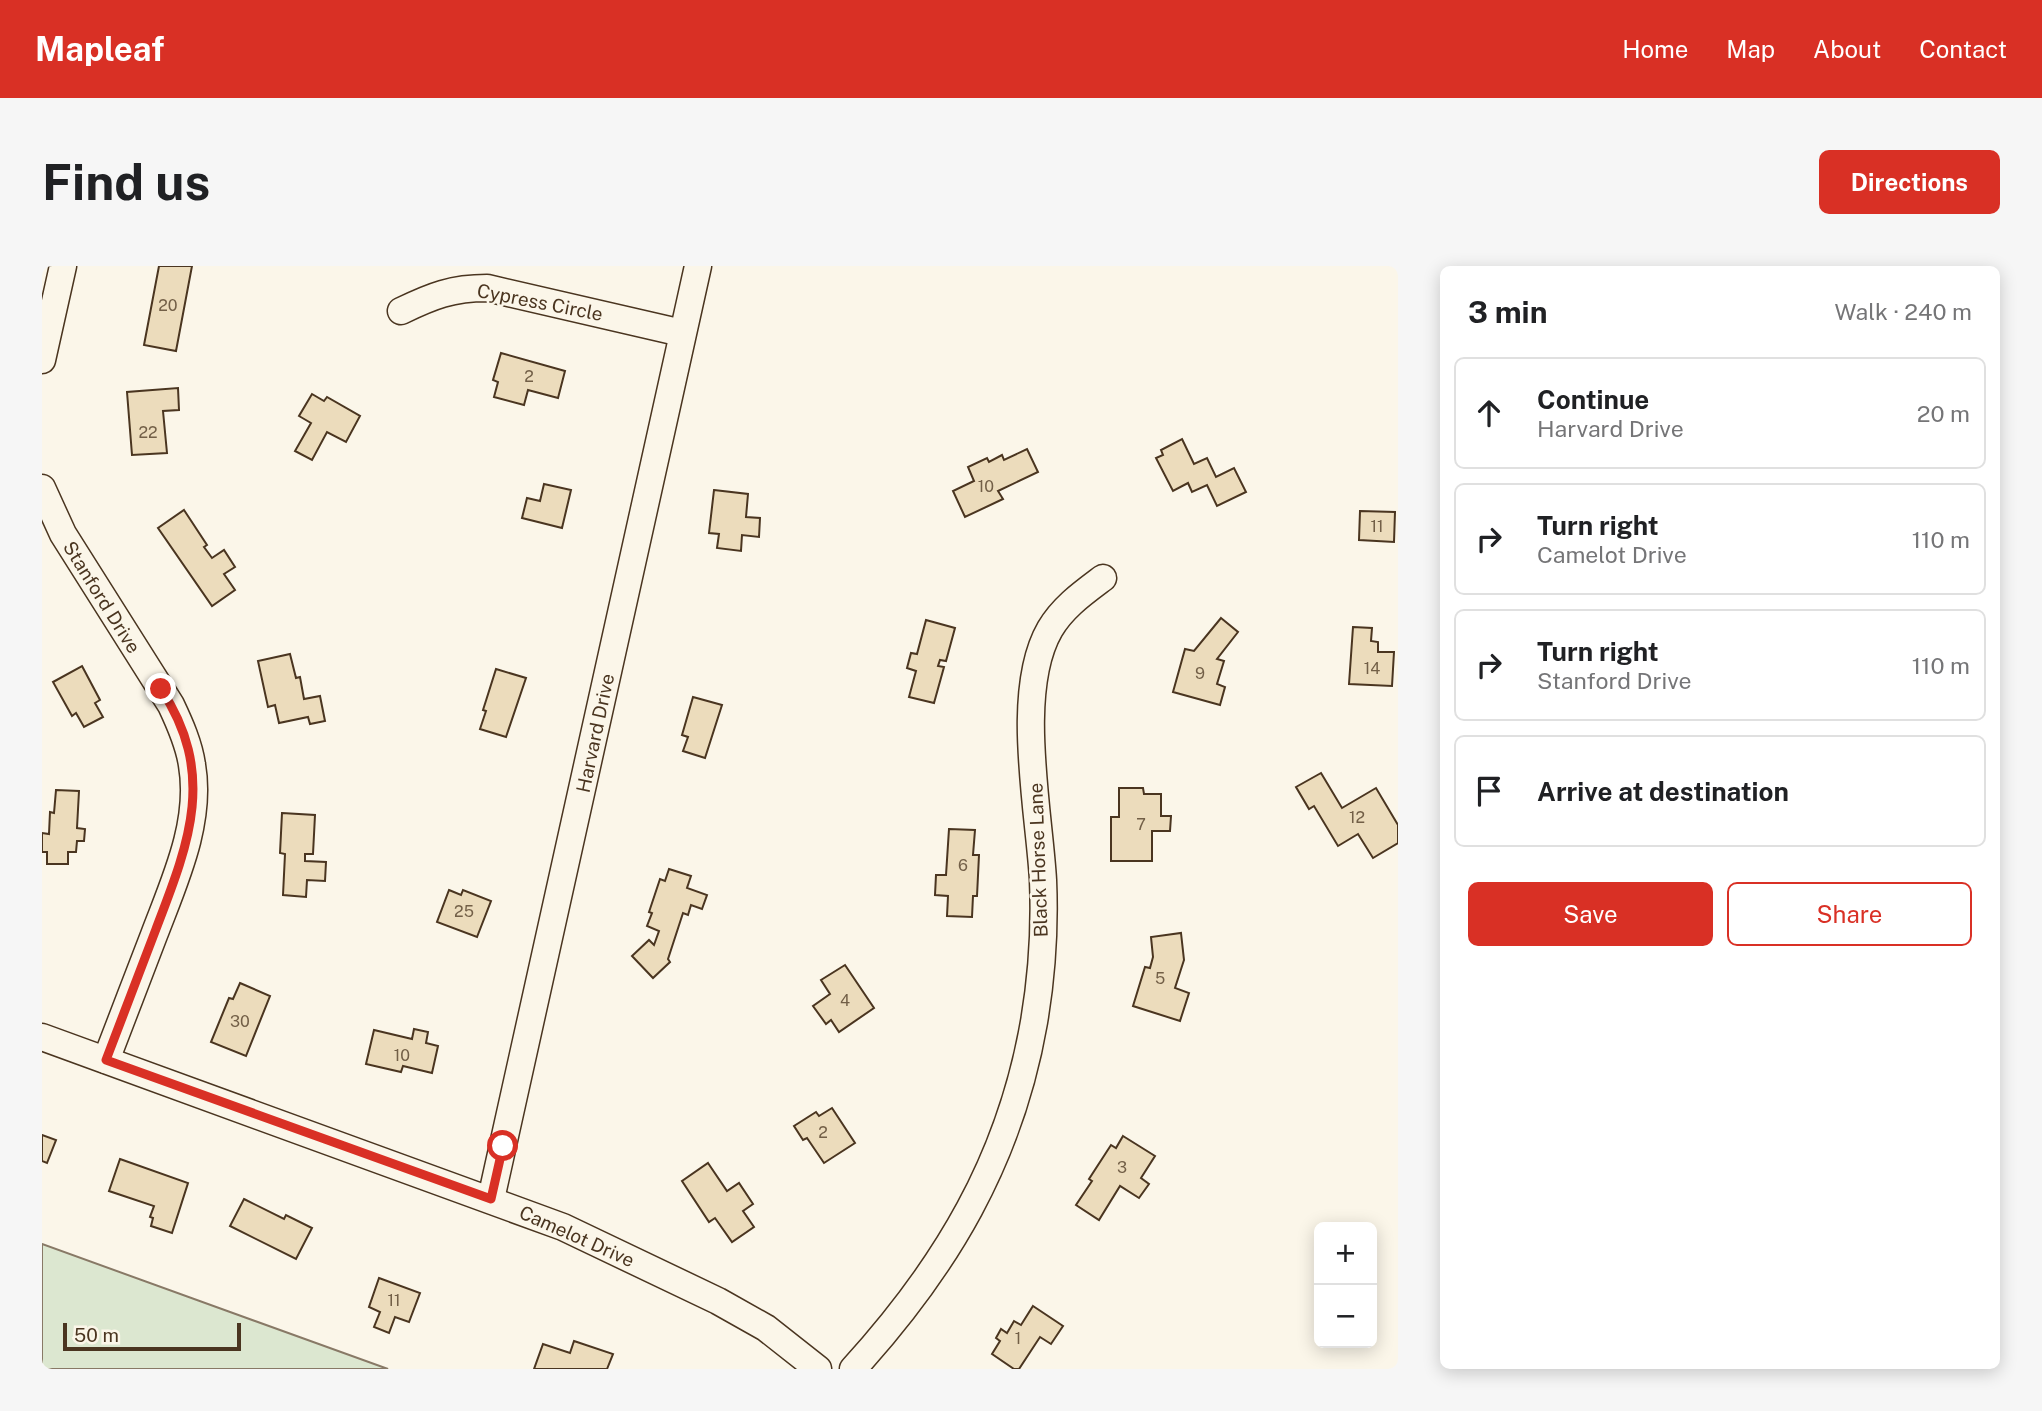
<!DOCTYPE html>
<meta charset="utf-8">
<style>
:root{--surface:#fff;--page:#f6f6f6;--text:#202124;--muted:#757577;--line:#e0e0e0;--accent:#d93025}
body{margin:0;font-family:"Public Sans",sans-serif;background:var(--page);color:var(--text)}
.controls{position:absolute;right:21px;bottom:21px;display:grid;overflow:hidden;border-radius:10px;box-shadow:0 4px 18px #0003}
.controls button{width:63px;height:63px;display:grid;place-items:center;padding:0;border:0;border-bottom:2px solid var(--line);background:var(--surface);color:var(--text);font:35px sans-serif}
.scale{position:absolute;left:21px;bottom:18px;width:178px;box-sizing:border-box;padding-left:7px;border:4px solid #4a3520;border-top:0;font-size:19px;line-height:24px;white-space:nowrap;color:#4a3520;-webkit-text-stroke:5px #fbf6e9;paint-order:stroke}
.stop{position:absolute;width:21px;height:21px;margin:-16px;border:5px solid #d93025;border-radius:50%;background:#fff}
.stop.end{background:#d93025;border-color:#fff;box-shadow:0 2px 7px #0008}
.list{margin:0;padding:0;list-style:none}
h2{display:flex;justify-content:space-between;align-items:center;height:91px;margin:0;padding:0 28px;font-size:30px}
h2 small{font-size:23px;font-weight:400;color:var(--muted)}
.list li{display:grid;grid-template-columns:46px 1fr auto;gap:21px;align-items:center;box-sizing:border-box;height:112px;margin:0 14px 14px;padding:0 14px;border:2px solid var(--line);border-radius:10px}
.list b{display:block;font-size:26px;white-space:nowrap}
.list p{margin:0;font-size:23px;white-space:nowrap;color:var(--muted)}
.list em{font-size:23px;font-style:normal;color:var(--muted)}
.actions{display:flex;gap:14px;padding:21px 28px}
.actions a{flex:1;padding:16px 0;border:2px solid var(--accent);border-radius:10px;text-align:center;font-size:24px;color:var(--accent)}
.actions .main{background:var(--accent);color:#fff}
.icon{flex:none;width:38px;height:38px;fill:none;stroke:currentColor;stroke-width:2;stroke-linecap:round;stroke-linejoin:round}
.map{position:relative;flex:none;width:1356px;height:1103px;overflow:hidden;border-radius:10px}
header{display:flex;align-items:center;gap:42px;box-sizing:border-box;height:98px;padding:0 35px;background:var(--accent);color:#fff}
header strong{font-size:33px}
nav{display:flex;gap:38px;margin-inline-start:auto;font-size:24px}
.intro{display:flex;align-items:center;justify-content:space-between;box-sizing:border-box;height:168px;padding:0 42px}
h1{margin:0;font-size:49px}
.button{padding:18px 32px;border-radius:10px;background:var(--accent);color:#fff;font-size:24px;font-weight:700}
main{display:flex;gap:42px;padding:0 42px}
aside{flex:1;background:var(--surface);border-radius:10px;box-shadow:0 4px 18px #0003}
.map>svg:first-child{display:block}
</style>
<header>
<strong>Mapleaf</strong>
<nav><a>Home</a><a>Map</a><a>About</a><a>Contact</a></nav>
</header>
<div class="intro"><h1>Find us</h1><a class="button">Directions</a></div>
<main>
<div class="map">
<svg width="1356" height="1103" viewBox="0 0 1356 1103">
<rect width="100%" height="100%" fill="#fbf6e9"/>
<path fill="#dce7d0" stroke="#887966" stroke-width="2" d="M0,978L346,1103H0Z"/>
<g fill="#ecdcbc" stroke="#4a3520" stroke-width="2">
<path d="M117,0H150L134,85L102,79Z"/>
<path d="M459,87L523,105L516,132L486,124L482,139L452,131L456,116L451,114Z"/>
<path d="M136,122L137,144L121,145L125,187L90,189L85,126Z"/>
<path d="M270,128L282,135L285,131L318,150L304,176L285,166L270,194L253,185L269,157L257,150Z"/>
<path d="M1140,173L1152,198L1165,192L1174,211L1192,202L1204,226L1175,240L1165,219L1150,226L1146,217L1131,225L1114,192L1121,189L1119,184Z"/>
<path d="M985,183L996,206L956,225L961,233L923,251L911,225L932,215L926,201L945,192L947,196L960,189L962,194Z"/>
<path d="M502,218L529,224L520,262L480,252L485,232L498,235Z"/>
<path d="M672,224L706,228L704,251L718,252L717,271L700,269L699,285L675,282L677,268L667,267Z"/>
<path d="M142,244L165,279L162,281L170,292L182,284L193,301L182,308L193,324L170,340L116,262Z"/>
<path d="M1318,245L1353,246L1352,276L1317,274Z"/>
<path d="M1179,352L1196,366L1175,393L1182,395L1175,418L1183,421L1178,439L1131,426L1143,383L1152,385Z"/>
<path d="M884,354L913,362L904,395L898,394L896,400L902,401L892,437L867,431L874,405L865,402L869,387L875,388Z"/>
<path d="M1311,361L1330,362L1329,375L1336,376V386H1352L1350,420L1307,418Z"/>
<path d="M248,388L254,412L258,411L262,433L278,430L283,455L268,458L266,451L237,457L233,439L226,441L216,395Z"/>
<path d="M40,400L58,434L53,437L61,451L42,461L34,447L30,450L11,416Z"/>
<path d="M454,403L484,412L464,471L438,463L444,445L441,444Z"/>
<path d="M651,431L680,439L663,492L641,485L646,471L640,469Z"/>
<path d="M1279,507L1300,542L1334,522L1356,559V577L1331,592L1316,568L1296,580L1272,540L1267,543L1254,521Z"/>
<path d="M1077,522H1101L1102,528H1119V550H1129L1128,565H1110V595H1069V551H1077Z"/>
<path d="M14,524L37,525L35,562L43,563L42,575H35L34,586H26V598H5V586H0V567L7,568L8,546L12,547Z"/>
<path d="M240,547L273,549L271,588H263V595L284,596L283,615L265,614L264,631L241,629L243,588L238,587Z"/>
<path d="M907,563L933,564L931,589H937L935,630H931L930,651L905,650L906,630L893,629L894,609H904Z"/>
<path d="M627,603L649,610L645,622L665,629L660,643L649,639L646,649L641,647L626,693L628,696L611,712L590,690L607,674L612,679L617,665L605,660L610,647L607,646L618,613L623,615Z"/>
<path d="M407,624L419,629L421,624L449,635L435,671L395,656Z"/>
<path d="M1139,667L1142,694L1133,722L1147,727L1138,755L1091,740L1103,701L1108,702L1111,691L1109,671Z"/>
<path d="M803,699L832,742L797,766L789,754L784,758L771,740L788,728L779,714Z"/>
<path d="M198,717L228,730L204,790L169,776L187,732L191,733Z"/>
<path d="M372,763L386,766L384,777L396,780L390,807L361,800L359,806L324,798L332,764L370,773Z"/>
<path d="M790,842L813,877L782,897L765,872L761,874L752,860L774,846L777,850Z"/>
<path d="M0,869L14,874L5,897L0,895Z"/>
<path d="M1081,870L1113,890L1099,912L1107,918L1097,932L1078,920L1057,954L1034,939L1050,915L1047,913L1069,879L1074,882Z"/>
<path d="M78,893L146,917L130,967L109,960L111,952L108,951L112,940L67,925Z"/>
<path d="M666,897L685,925L697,917L711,938L701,945L712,961L690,976L673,952L667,956L640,915Z"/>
<path d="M202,933L242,953L244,949L270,962L254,993L188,960Z"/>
<path d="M337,1012L378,1027L367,1056L353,1051L347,1067L332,1061L338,1046L327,1041Z"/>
<path d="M991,1040L1021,1060L1009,1078L998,1071L977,1103H972L950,1088L958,1075L954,1072L959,1063L965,1067L972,1055L979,1059Z"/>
<path d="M532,1075L571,1088L565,1103H492L501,1078L528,1087Z"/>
</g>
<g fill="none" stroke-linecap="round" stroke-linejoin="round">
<defs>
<g id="minor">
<path d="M359,45C390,30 410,22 445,22L640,67"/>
<path d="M0,94L21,0"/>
<path d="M0,222L21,268L129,439C138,458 147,478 150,499C160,557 132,616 112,669C96,711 80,752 64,794"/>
<path d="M0,771L521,961L676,1035L724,1062L776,1103"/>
<path d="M449,933L656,0"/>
<path d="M811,1103C904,1001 968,894 992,756C1000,709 1003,661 1001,614C997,544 972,425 1008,363C1021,341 1041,327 1061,312"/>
</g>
</defs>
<use href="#minor" stroke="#4a3520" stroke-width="29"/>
<use href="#minor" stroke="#fbf6e9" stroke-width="26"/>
</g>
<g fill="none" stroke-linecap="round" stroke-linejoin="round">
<path stroke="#d93025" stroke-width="9" d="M119,423C175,508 147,577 114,663C97,707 81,750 64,794L449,933L461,880"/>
</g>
<g text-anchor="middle" stroke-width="5" stroke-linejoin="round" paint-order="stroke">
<g font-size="16" fill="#725f47">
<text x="126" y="45">20</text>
<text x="487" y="116">2</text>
<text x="106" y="172">22</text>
<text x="944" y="226">10</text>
<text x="1335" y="266">11</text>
<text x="1330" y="408">14</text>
<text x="1158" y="413">9</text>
<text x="1315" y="557">12</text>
<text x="1099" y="564">7</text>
<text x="921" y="605">6</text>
<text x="422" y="651">25</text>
<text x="1118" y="718">5</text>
<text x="803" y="740">4</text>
<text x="198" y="761">30</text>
<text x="360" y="795">10</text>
<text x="781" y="872">2</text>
<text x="1080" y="907">3</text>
<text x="352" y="1040">11</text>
<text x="976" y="1078">1</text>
</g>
<g font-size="19" fill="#4a3520" stroke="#fbf6e9">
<text transform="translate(498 36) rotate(11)" y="7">Cypress Circle</text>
<text transform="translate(60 331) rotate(58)" y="7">Stanford Drive</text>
<text transform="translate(553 467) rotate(-78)" y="7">Harvard Drive</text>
<text transform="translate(996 594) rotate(-92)" y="7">Black Horse Lane</text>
<text transform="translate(535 970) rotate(24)" y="7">Camelot Drive</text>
</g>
</g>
</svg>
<div class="controls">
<button>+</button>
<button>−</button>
</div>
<div class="scale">50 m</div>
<div class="stop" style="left:461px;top:880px"></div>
<div class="stop end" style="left:119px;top:423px"></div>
</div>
<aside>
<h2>3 min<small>Walk · 240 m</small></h2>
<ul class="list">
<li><svg class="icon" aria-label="ahead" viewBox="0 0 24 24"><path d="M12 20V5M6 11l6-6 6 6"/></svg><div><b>Continue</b><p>Harvard Drive</p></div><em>20 m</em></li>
<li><svg class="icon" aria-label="right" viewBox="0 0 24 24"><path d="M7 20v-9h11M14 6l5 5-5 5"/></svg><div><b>Turn right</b><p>Camelot Drive</p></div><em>110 m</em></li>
<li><svg class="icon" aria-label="right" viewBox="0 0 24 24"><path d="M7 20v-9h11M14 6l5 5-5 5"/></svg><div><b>Turn right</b><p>Stanford Drive</p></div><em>110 m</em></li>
<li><svg class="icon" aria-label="arrive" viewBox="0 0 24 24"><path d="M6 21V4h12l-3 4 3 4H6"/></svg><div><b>Arrive at destination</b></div></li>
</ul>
<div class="actions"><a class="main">Save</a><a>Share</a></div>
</aside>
</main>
